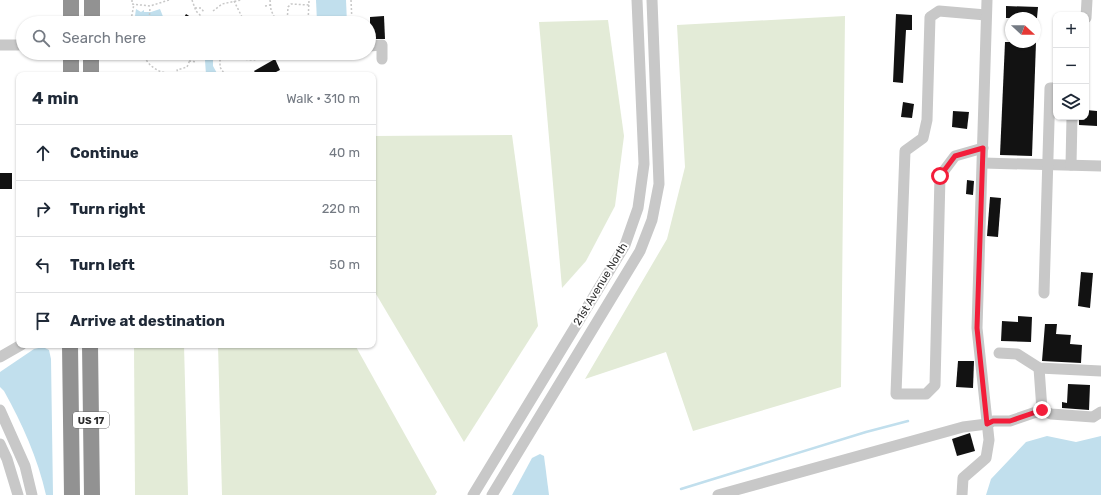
<!DOCTYPE html>
<meta charset="utf-8">
<style>
:root{--surface:#fff;--page:#f6f6f7;--text:#1f2937;--muted:#747a83;--line:#e0e1e3}
body{margin:0;font-family:Rubik,sans-serif;background:var(--page);color:var(--text)}
.controls{position:absolute;right:12px;top:12px;display:grid;overflow:hidden;border-radius:8px;box-shadow:0 1px 3px #0004}
.controls button{width:36px;height:36px;display:grid;place-items:center;padding:0;border:0;border-bottom:1px solid var(--line);background:var(--surface);color:var(--text);font:20px sans-serif}
.compass{position:absolute;left:1005px;top:12px;width:36px;height:36px;border-radius:50%;background:var(--surface);box-shadow:0 1px 3px #0004;rotate:111deg}
.stop{position:absolute;width:12px;height:12px;margin:-9px;border:3px solid #f31d3a;border-radius:50%;background:#fff}
.stop.end{background:#f31d3a;border-color:#fff;box-shadow:0 1px 4px #0008}
.list{margin:0;padding:0;list-style:none}
h2{display:flex;justify-content:space-between;align-items:center;height:52px;margin:0;padding:0 16px;font-size:17px}
h2 small{font-size:13px;font-weight:400;color:var(--muted)}
.list li{display:grid;grid-template-columns:26px 1fr auto;gap:12px;align-items:center;box-sizing:border-box;height:56px;padding:0 16px;border-top:1px solid var(--line)}
.list b{display:block;font-size:15px;white-space:nowrap}
.list em{font-size:13px;font-style:normal;color:var(--muted)}
.icon{flex:none;width:22px;height:22px;fill:none;stroke:currentColor;stroke-width:2;stroke-linecap:round;stroke-linejoin:round}
.map{position:relative;flex:none;width:1101px;height:495px;overflow:hidden}
.search{position:absolute;background:var(--surface);box-shadow:0 1px 3px #0004;left:16px;top:16px;width:360px;height:44px;display:flex;align-items:center;gap:10px;box-sizing:border-box;padding:0 14px;border-radius:22px;color:var(--muted);font-size:15px}
.panel{position:absolute;background:var(--surface);box-shadow:0 1px 3px #0004;left:16px;top:72px;width:360px;height:276px;border-radius:8px}
.map>svg:first-child{display:block}
</style>
<div class="map">
<svg width="1101" height="495" viewBox="0 0 1101 495">
<rect width="100%" height="100%" fill="#fff"/>
<g fill="#e3ebd7">
<path d="M845,16L841,387L693,431L666,352L585,379L667,239L685,167L677,25Z"/>
<path d="M608,20L624,136L615,206L586,261L562,288L539,22Z"/>
<path d="M512,135L538,326L464,442L373,289V136Z"/>
<path d="M134,345H184L188,495H135Z"/>
<path d="M218,345H355L437,492L435,495H222Z"/>
</g>
<g fill="#c1dfed">
<path d="M316,0H346L347,23L317,22Z"/>
<path d="M136,9L141,12L144,10V12H151L160,9L164,19L153,23H134Z"/>
<path d="M203,53H211L213,57V66L218,75H206L205,60L202,54Z"/>
<path d="M43,347L49,350L51,359L53,495H46C38,459 22,423 4,391L0,387V372L34,349Z"/>
<path d="M1047,436L1076,442L1101,436V495H986L991,479L1026,442Z"/>
<path d="M540,454L544,456L549,495H512L532,458Z"/>
</g>
<g fill="none" stroke-linecap="round" stroke-linejoin="round">
<path stroke="#c1dfed" stroke-width="2.5" d="M681,489L866,432L908,421"/>
</g>
<g fill="#121212">
<path d="M1006,6L1038,7L1037,18H1006Z"/>
<path d="M186,14L200,23H181Z"/>
<path d="M896,14L912,15V30H906L903,83L893,82Z"/>
<path d="M384,16L385,39H370V17Z"/>
<path d="M1005,42H1036L1032,156L1000,155Z"/>
<path d="M275,59L280,70L270,75H257L254,71Z"/>
<path d="M903,102L914,104L912,118L901,117Z"/>
<path d="M1086,110L1097,111V126L1079,125V117H1086Z"/>
<path d="M953,111L969,112L967,129L952,127Z"/>
<rect x="0" y="173" width="12" height="16"/>
<path d="M967,180L974,181L973,195L966,194Z"/>
<path d="M990,197L1001,198L998,237L987,236Z"/>
<path d="M1081,272L1093,273L1090,308L1078,306Z"/>
<path d="M1018,316L1032,317L1031,342L1001,341L1002,321L1018,322Z"/>
<path d="M1045,324H1057L1056,334L1071,335L1070,344L1082,345L1081,363L1042,361Z"/>
<path d="M958,361H974L973,388L956,387Z"/>
<path d="M1068,384L1090,385L1089,410L1062,408V402L1067,403Z"/>
<path d="M970,433L975,451L957,456L952,439Z"/>
</g>
<g fill="none" stroke-linecap="round" stroke-linejoin="round">
<g stroke="#c8c8c8" stroke-width="1.5" stroke-dasharray="2 2" stroke-linecap="butt">
<path d="M132,0V4L150,6L169,0"/>
<path d="M192,0L196,11L208,23"/>
<path d="M270,0L271,10L277,23"/>
<path d="M351,0L352,22"/>
<path d="M234,1L245,23"/>
<path d="M265,6L271,5"/>
<path d="M195,8H201L204,12"/>
<path d="M213,11L222,4L241,0"/>
<path d="M131,20L134,4"/>
<path d="M149,23L150,7"/>
<path d="M214,23L215,22"/>
<path d="M287,23L288,7L291,4L309,5"/>
<path d="M308,23L309,0"/>
<path d="M143,53C146,64 157,72 167,73L168,75"/>
<path d="M223,53L220,55V67L225,75"/>
<path d="M231,53C243,61 257,63 269,53"/>
<path d="M189,61L196,62"/>
<path d="M179,75L177,70L187,67L193,53"/>
</g>
<g stroke="#c8c8c8" stroke-width="11">
<path d="M1086,18L1087,0"/>
<path d="M0,45H18"/>
<path d="M369,46L382,45V59"/>
<path d="M983,148L955,156L940,176L935,385L926,394H896L905,151L923,138L927,120L930,17L939,11L986,15"/>
<path d="M983,163L1101,166"/>
<path d="M1071,165L1072,117"/>
<path d="M1044,293L1050,88H1056"/>
<path d="M999,353L1017,354L1039,368L1101,371"/>
<path d="M0,357L21,345"/>
<path d="M1039,368L1042,410"/>
<path d="M0,410L25,466L32,495"/>
<path d="M0,444L7,459L18,495"/>
<path d="M473,495L625,245L638,208L644,164L637,0"/>
<path d="M492,495L640,251L652,220L659,184L652,0"/>
<path d="M718,495L963,427L987,424L993,421H1010L1042,410L1051,414L1093,417L1101,412"/>
<path d="M962,495L963,478L986,458L989,440L977,328L987,0"/>
</g>
<g stroke="#929292" stroke-width="16">
<path d="M71,23V0"/>
<path d="M92,23V0"/>
<path d="M71,75V53"/>
<path d="M91,75V53"/>
<path d="M70,345L72,495"/>
<path d="M90,345L92,495"/>
</g>
</g>
<g fill="none" stroke-linecap="round" stroke-linejoin="round">
<path stroke="#f31d3a" stroke-width="5" d="M940,176L955,156L983,148L977,328L987,424L993,421H1010L1042,410"/>
</g>
<g text-anchor="middle" stroke-width="4" stroke-linejoin="round" paint-order="stroke">
<rect fill="#fff" stroke="#6b6b6b" stroke-width="1" x="73" y="412" width="36" height="16" rx="3"/>
<g font-size="10" font-weight="bold" fill="#2b2b2b">
<text x="91" y="424">US 17</text>
</g>
<g font-size="11" fill="#2b2b2b" stroke="#fff">
<text transform="translate(600 284) rotate(-59)" y="4">21st Avenue North</text>
</g>
</g>
</svg>
<div class="controls">
<button>+</button>
<button>−</button>
<button><svg class="icon" aria-label="layers" viewBox="0 0 24 24"><path d="M12 4l9 5-9 5-9-5zM3 14l9 5 9-5"/></svg></button>
</div>
<svg class="compass" viewBox="-18 -18 36 36"><path d="M0-13l5 13h-10z" fill="#e53935"/><path d="M0 13l5-13h-10z" fill="#747a83"/></svg>
<div class="stop" style="left:940px;top:176px"></div>
<div class="stop end" style="left:1042px;top:410px"></div>
<div class="search"><svg class="icon" aria-label="search" viewBox="0 0 24 24"><circle cx="10" cy="10" r="6"/><path d="M15 15l6 6"/></svg>Search here</div>
<section class="panel">
<h2>4 min<small>Walk · 310 m</small></h2>
<ul class="list">
<li><svg class="icon" aria-label="ahead" viewBox="0 0 24 24"><path d="M12 20V5M6 11l6-6 6 6"/></svg><div><b>Continue</b></div><em>40 m</em></li>
<li><svg class="icon" aria-label="right" viewBox="0 0 24 24"><path d="M7 20v-9h11M14 6l5 5-5 5"/></svg><div><b>Turn right</b></div><em>220 m</em></li>
<li><svg class="icon" aria-label="left" viewBox="0 0 24 24"><path d="M17 20v-9H6M10 6l-5 5 5 5"/></svg><div><b>Turn left</b></div><em>50 m</em></li>
<li><svg class="icon" aria-label="arrive" viewBox="0 0 24 24"><path d="M6 21V4h12l-3 4 3 4H6"/></svg><div><b>Arrive at destination</b></div></li>
</ul>
</section>
</div>
